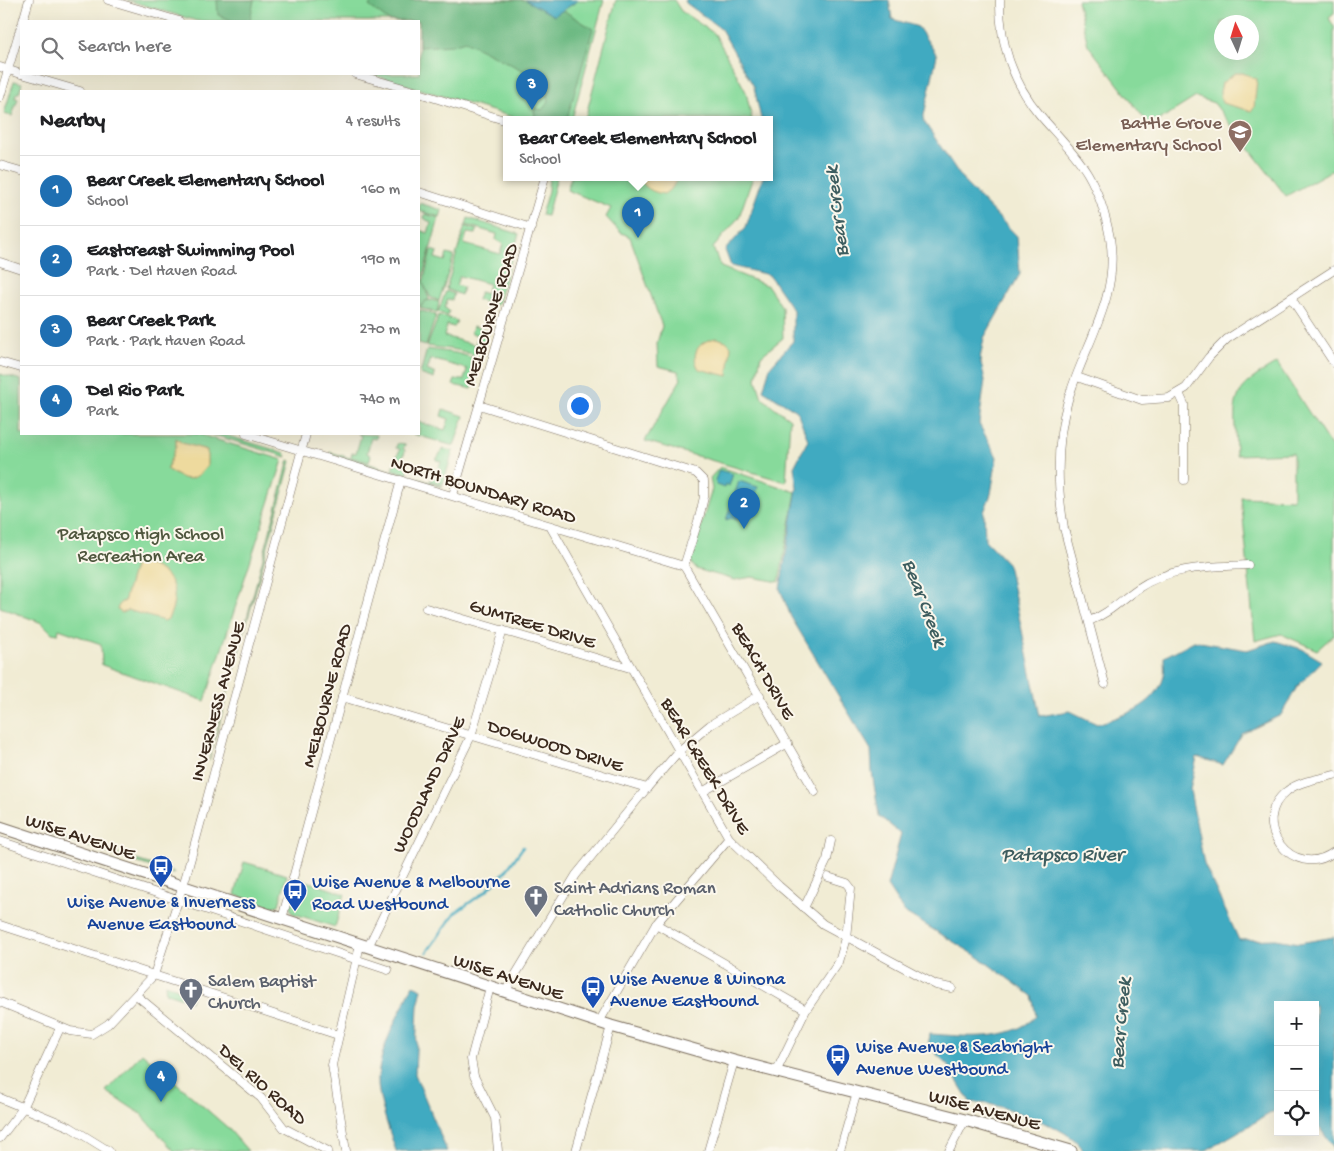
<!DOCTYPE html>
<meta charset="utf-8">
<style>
:root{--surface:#fff;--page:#f2f2f2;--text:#202124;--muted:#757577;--line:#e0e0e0;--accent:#1f6fb2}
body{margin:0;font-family:"Gochi Hand",sans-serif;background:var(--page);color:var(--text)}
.controls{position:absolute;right:15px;bottom:15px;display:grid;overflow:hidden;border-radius:0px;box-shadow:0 5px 20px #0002}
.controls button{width:45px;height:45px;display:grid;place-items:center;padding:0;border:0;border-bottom:1px solid var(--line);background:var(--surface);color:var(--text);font:25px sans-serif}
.compass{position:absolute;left:1214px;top:15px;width:45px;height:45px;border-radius:50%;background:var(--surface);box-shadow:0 5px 20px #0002;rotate:356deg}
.you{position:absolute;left:579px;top:405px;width:18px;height:18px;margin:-12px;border:4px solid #fff;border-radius:50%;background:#1a73e8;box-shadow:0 0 0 8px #1a73e833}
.badge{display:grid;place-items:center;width:32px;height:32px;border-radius:50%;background:var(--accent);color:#fff;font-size:16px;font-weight:700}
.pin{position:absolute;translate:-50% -41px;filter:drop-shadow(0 1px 2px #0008)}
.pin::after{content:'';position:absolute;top:26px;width:18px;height:15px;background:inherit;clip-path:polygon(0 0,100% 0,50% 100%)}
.popup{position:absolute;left:503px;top:116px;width:270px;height:65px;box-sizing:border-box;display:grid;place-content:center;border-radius:0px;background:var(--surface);filter:drop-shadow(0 1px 4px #0005);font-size:16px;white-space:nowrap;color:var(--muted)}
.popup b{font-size:19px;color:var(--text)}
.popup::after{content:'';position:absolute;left:50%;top:100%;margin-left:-10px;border:10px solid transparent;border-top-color:var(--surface)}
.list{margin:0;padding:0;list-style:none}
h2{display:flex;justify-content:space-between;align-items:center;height:65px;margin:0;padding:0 20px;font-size:21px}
h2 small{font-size:16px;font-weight:400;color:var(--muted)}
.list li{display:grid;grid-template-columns:32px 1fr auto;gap:15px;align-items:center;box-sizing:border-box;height:70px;padding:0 20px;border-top:1px solid var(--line)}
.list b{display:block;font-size:19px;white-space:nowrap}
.list p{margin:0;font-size:16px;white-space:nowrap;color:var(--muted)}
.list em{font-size:16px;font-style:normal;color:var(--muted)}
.icon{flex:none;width:28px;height:28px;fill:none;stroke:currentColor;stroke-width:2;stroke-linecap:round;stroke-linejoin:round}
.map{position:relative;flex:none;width:1334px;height:1151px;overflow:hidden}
.search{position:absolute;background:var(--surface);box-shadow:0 5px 20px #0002;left:20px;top:20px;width:400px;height:55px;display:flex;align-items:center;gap:12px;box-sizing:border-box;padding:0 18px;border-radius:0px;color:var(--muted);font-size:19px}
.panel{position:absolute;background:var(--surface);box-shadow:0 5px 20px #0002;left:20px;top:90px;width:400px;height:345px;border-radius:0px}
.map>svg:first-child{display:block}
</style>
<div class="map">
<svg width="1334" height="1151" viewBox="0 0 1334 1151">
<rect width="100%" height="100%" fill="#fbf7ec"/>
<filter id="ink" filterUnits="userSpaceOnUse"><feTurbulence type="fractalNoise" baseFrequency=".02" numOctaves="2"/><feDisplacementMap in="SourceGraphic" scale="10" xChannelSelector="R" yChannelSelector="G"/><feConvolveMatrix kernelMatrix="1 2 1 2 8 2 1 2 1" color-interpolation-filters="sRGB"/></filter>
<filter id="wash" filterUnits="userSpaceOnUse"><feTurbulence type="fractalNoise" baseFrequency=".0096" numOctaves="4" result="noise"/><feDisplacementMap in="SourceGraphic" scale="20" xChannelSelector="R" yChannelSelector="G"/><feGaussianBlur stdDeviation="1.12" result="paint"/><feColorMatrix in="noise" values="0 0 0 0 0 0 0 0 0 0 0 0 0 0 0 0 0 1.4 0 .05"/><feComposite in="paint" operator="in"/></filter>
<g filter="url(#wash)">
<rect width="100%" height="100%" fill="#f1ecd4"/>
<g fill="#87da9b" stroke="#61825c" fill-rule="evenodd">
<path d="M127,0H525L554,16L579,0H604L572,119H519L370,74H419V21H197Z"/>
<path d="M616,0H674L681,11L715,34L746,92L752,119H585Z"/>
<path d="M1077,0H1334V14L1329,18L1334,27V169L1286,196L1214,103L1196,97L1150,126L1088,45ZM1222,22H1252V52H1222Z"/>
<path d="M14,81L22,83L19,93H17L15,98L18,99L12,116L4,114Z"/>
<path d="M549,177H557L547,216L541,215L548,191Z"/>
<path d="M571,177H753L739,217L713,248L721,267L768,286L782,307L783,338L761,356L756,379L762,398L790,419L786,482L645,441L681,379L678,371L658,366L657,343L662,326L630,237L620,232L606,217L611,208L567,190Z"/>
<path d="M419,203L442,210L440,217L419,211Z"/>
<path d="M425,214L439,218L422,279L429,299L419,307V230L428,233L431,223L424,218Z"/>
<path d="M468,218L519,234L497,304L495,305L477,300L480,292L486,294L489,284L460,276L456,285L463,287L461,295L446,289L465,226L477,230L476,234L467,233L464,244L500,254L503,244L496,240L497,234L466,225Z"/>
<path d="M431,250L437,252L435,258L445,261L447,254L454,256L439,301L430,297L423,283Z"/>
<path d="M446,291L454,294L452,300H447L445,308L449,311L447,316L438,312Z"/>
<path d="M432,300L439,302L437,313L420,308L425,301Z"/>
<path d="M419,310L436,315L426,346L419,344Z"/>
<path d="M439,315L457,321L454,327L447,325L444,336L475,345L478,335L471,333L473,326L488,331L482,357L457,350L427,346Z"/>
<path d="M427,349L456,353L481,360L472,389L453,385L455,380H464L467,369L431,359L427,370L435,374L434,379L420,374Z"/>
<path d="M1277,363L1334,451V635L1317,650L1281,634L1255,641L1241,497L1293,499V453L1236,455C1235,401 1226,392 1277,363Z"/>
<path d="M0,374L21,380V434H198L283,460L205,701L102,665L101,644L59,629L58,634L52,633L42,623L0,607Z"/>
<path d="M443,409L464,416L454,446L413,434H419V422L445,430L449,419L441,416Z"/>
<path d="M211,434H222L285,453L287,457Z"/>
<path d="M358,434L377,435L376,439L371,438L367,453L371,456L369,462L351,457L352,453H356L361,436Z"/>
<path d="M400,443L406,445L403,447L405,451L401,463L408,466V474L392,469L400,449L396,448L397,444Z"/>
<path d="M443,449L453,451L443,484L430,481L434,473L437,474L441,461L436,460Z"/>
<path d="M330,452L443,486L442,487L330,454Z"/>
<path d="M289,460L291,461L209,761Z"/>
<path d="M720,467L796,492L779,582L752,577L735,580L696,569L692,564L691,559L712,489L710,478Z"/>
<path d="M48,832L174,872L173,874L48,834Z"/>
<path d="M244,862L287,875L279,905L272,907L235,895Z"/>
<path d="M298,878L345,894L335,927L292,913L290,906Z"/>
<path d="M165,984L194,993L191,1001L167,993L166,994Z"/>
<path d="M142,1053L228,1128L248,1151H174L141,1114L106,1091Z"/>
</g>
<g fill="#6dba83" stroke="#547250">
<path d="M217,0H254L250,21H233L218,15Z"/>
<path d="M373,0H547L593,29L567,119H535L534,108L542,110L549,101L543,77L532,75L465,41L452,45L419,47V21H389L369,6Z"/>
</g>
<g fill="#eeda9e" stroke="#94825e">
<path d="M1235,73H1243L1257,79L1254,108L1251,111L1222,103L1220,92L1222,83Z"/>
<path d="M641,177H678L672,188L664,194C652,192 646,189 640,179Z"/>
<path d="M717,338L726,341L731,346L728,376L699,369C689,353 700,340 717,338Z"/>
<path d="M176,438L182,443L207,450V466C194,483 184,482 167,469L176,446Z"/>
<path d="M135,563C168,564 184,589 168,619L164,621L128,610L122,613L117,609L121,602H124Z"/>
</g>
<g fill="#41aac1" stroke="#3e6a70">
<path d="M525,0H579L554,16Z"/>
<path d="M685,0H889L892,19L918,27L937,55L923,120L965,183L1017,236L1020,274L984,338L980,359L985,380L979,424L997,457L991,494L984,512L985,540L1008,564L1040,716L1070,711L1097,724C1122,716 1156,707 1164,676C1165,671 1164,663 1164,657L1194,641L1247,650L1275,641L1302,649L1322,661L1297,687L1281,715L1242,734L1223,765L1197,757L1190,790L1204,864L1239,940L1276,939L1299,943L1334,937V1148L1315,1122V1005H1278V1109L1205,1151H1083C1077,1131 1014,1110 993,1105C986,1103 977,1103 970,1102L946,1063L928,1046L930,1034C964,1036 1010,1043 1036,1016L1032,996L977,956L904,912L887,886L901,834L879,816L872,772L871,750L791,617L780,589L797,488L794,467L808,440L797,411L763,390L770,367L793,341V310L769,275L731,266L725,250L746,227L763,177H769V119H761L754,87L721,29L686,3Z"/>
<path d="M719,470L733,474L729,486L726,484L725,488L717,485L715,480Z"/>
<path d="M739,481L758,487L747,523L732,518L726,520Z"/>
<path d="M413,985L422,989L418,1006L415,1074L447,1151H396C390,1133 377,1097 378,1079C380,1046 399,1015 413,985Z"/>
</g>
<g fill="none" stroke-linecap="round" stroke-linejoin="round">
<path stroke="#41aac1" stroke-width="2.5" d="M427,952L455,913L486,891L506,871L523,847"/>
</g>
</g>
<g filter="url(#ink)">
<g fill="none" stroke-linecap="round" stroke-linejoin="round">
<defs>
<g id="street">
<path d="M108,0L179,21"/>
<path d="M1000,0C999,42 1013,83 1040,115C1056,134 1075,152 1088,174C1099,193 1106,217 1110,238C1120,298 1084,345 1068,400C1056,441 1057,487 1064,528L1105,684"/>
<path d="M23,21L29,0"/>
<path d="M0,67L21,74"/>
<path d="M22,74L80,91"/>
<path d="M355,74L414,91"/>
<path d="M419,93L507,121"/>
<path d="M0,97L21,26"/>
<path d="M0,165L21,171"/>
<path d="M419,192L531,228"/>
<path d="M0,262L21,269"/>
<path d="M1291,298L1334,363"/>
<path d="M0,362L21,368"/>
<path d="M1077,377L1142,400L1169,398L1186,388L1209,357L1227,339L1334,270"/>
<path d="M1179,393L1184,404V480"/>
<path d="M479,405L696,473L704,481V497L699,518L684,566"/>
<path d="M246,434L684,566"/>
<path d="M453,495L545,177"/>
<path d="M550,526L729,838L779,886L823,924L936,985L952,988"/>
<path d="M684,566L815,792"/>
<path d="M426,608L630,668"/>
<path d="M1089,621C1108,614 1120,601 1137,589C1170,566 1210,567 1248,565"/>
<path d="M342,697L647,788"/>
<path d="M1334,775C1319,779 1299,781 1287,791C1247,822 1293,882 1334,852"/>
<path d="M704,791L788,743"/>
<path d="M0,841L388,970"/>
<path d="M804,908L827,860L831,841"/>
<path d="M282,919L401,480"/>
<path d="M656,924L806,1010"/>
<path d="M0,925L338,1035"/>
<path d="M368,947L471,736L503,630"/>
<path d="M490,987L471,1059L474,1076L495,1118L498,1151"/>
<path d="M505,992L576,875L647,788L679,751L710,725L760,695"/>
<path d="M136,995L261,1098L284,1128L328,1151"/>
<path d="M0,1002L70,1031L92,1034L108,1024L154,975L186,876L306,434"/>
<path d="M599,1022L656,924L729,838"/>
<path d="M776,1072L806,1010L839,962L846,938L851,888L847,883L828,877"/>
<path d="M0,1098L70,1127L109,1151"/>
<path d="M0,1138L23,1108L60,1028"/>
<path d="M346,1151L332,1065L360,945"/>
<path d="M576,1151L611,1026"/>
<path d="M708,1151L734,1061"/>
<path d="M840,1151L857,1092"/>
<path d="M949,1151L965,1120"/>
</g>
<path id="secondary" d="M0,827L611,1026L734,1061L965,1120L1071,1151"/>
</defs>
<use href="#street" stroke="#7b6e5e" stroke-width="9"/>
<use href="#secondary" stroke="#7b6e5e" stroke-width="13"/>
<use href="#street" stroke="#fff" stroke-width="8"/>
<use href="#secondary" stroke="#fff" stroke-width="11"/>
</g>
</g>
<defs>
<symbol id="school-pin" viewBox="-11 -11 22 30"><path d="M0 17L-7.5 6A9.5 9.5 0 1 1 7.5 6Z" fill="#8d6e63" stroke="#fbf7ec"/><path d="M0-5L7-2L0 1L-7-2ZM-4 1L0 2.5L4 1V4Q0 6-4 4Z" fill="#fff"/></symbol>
<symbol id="bus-pin" viewBox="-11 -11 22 30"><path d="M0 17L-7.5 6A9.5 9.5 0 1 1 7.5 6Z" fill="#1a4fb4" stroke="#fbf7ec"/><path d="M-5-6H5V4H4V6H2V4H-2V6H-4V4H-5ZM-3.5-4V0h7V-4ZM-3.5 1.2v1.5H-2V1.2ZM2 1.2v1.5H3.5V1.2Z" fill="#fff"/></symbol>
<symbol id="church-pin" viewBox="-11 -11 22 30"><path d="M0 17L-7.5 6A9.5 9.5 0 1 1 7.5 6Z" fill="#6b7280" stroke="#fbf7ec"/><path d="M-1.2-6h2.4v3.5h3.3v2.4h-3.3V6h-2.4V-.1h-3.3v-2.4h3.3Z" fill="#fff"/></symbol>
</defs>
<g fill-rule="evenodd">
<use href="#school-pin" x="1226" y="118" width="28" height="38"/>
<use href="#bus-pin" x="147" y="853" width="28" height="38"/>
<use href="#bus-pin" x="281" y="877" width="28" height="38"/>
<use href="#church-pin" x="522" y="883" width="28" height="38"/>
<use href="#bus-pin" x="579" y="974" width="28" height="38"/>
<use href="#church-pin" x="177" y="976" width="28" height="38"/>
<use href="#bus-pin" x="824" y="1042" width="28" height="38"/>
</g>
<g text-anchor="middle" stroke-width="4" stroke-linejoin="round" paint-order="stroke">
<g font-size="19" fill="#785e54" stroke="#fbf7ec" text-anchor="end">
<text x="1222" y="128">Battle Grove<tspan x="1222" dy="22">Elementary School</tspan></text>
</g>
<g font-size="19" fill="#3b2a1e" stroke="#fbf7ec">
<text transform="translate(489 314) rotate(-73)" y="7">MELBOURNE ROAD</text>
<text transform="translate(484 488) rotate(17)" y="7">NORTH BOUNDARY ROAD</text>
<text transform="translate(533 622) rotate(17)" y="7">GUMTREE DRIVE</text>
<text transform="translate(765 670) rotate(60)" y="7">BEACH DRIVE</text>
<text transform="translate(325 695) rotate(-75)" y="7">MELBOURNE ROAD</text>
<text transform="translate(216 701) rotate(-75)" y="7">INVERNESS AVENUE</text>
<text transform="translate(556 744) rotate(17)" y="7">DOGWOOD DRIVE</text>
<text transform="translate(707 765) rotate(59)" y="7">BEAR CREEK DRIVE</text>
<text transform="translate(427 784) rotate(-65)" y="7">WOODLAND DRIVE</text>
<text transform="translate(81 835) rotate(18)" y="7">WISE AVENUE</text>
<text transform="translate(509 975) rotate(18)" y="7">WISE AVENUE</text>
<text transform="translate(264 1083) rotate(42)" y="7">DEL RIO ROAD</text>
<text transform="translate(985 1108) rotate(15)" y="7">WISE AVENUE</text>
</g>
<g font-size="19" fill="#4e563d" stroke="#fbf7ec">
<text x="141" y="539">Patapsco High School<tspan x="141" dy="22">Recreation Area</tspan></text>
</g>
<g font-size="19" fill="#164399" stroke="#fbf7ec" text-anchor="start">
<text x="312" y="887">Wise Avenue &amp; Melbourne<tspan x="312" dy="22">Road Westbound</tspan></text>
<text x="161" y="907" text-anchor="middle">Wise Avenue &amp; Inverness<tspan x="161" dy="22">Avenue Eastbound</tspan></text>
<text x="610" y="984">Wise Avenue &amp; Winona<tspan x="610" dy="22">Avenue Eastbound</tspan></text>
<text x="856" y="1052">Wise Avenue &amp; Seabright<tspan x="856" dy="22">Avenue Westbound</tspan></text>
</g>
<g font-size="19" fill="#5b616d" stroke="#fbf7ec" text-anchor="start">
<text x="554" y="893">Saint Adrians Roman<tspan x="554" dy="22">Catholic Church</tspan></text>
<text x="208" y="986">Salem Baptist<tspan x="208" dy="22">Church</tspan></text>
</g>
<g font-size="20" font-style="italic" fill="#3d5d5f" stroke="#fbf7ec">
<text transform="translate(835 212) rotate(-97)" y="7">Bear Creek</text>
<text transform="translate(926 602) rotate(69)" y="7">Bear Creek</text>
<text x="1062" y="860">Patapsco River</text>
<text transform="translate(1119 1023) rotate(-85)" y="7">Bear Creek</text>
</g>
</g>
</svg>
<div class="controls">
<button>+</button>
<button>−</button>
<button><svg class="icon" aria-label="locate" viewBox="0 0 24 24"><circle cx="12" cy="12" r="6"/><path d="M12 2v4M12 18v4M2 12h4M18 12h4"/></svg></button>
</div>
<svg class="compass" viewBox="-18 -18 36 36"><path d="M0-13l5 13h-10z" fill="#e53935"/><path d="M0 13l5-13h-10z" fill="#757577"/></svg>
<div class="you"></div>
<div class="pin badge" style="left:638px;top:238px">1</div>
<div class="popup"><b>Bear Creek Elementary School</b>School</div>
<div class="pin badge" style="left:744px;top:529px">2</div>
<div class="pin badge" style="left:532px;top:110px">3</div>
<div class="pin badge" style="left:161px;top:1102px">4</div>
<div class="search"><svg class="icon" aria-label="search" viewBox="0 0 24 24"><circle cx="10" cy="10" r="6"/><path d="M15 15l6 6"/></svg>Search here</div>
<section class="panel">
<h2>Nearby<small>4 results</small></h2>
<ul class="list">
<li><span class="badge">1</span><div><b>Bear Creek Elementary School</b><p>School</p></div><em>160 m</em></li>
<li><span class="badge">2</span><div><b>Eastcreast Swimming Pool</b><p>Park · Del Haven Road</p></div><em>190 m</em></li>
<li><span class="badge">3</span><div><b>Bear Creek Park</b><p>Park · Park Haven Road</p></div><em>270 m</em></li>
<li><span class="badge">4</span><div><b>Del Rio Park</b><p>Park</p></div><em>740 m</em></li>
</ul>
</section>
</div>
